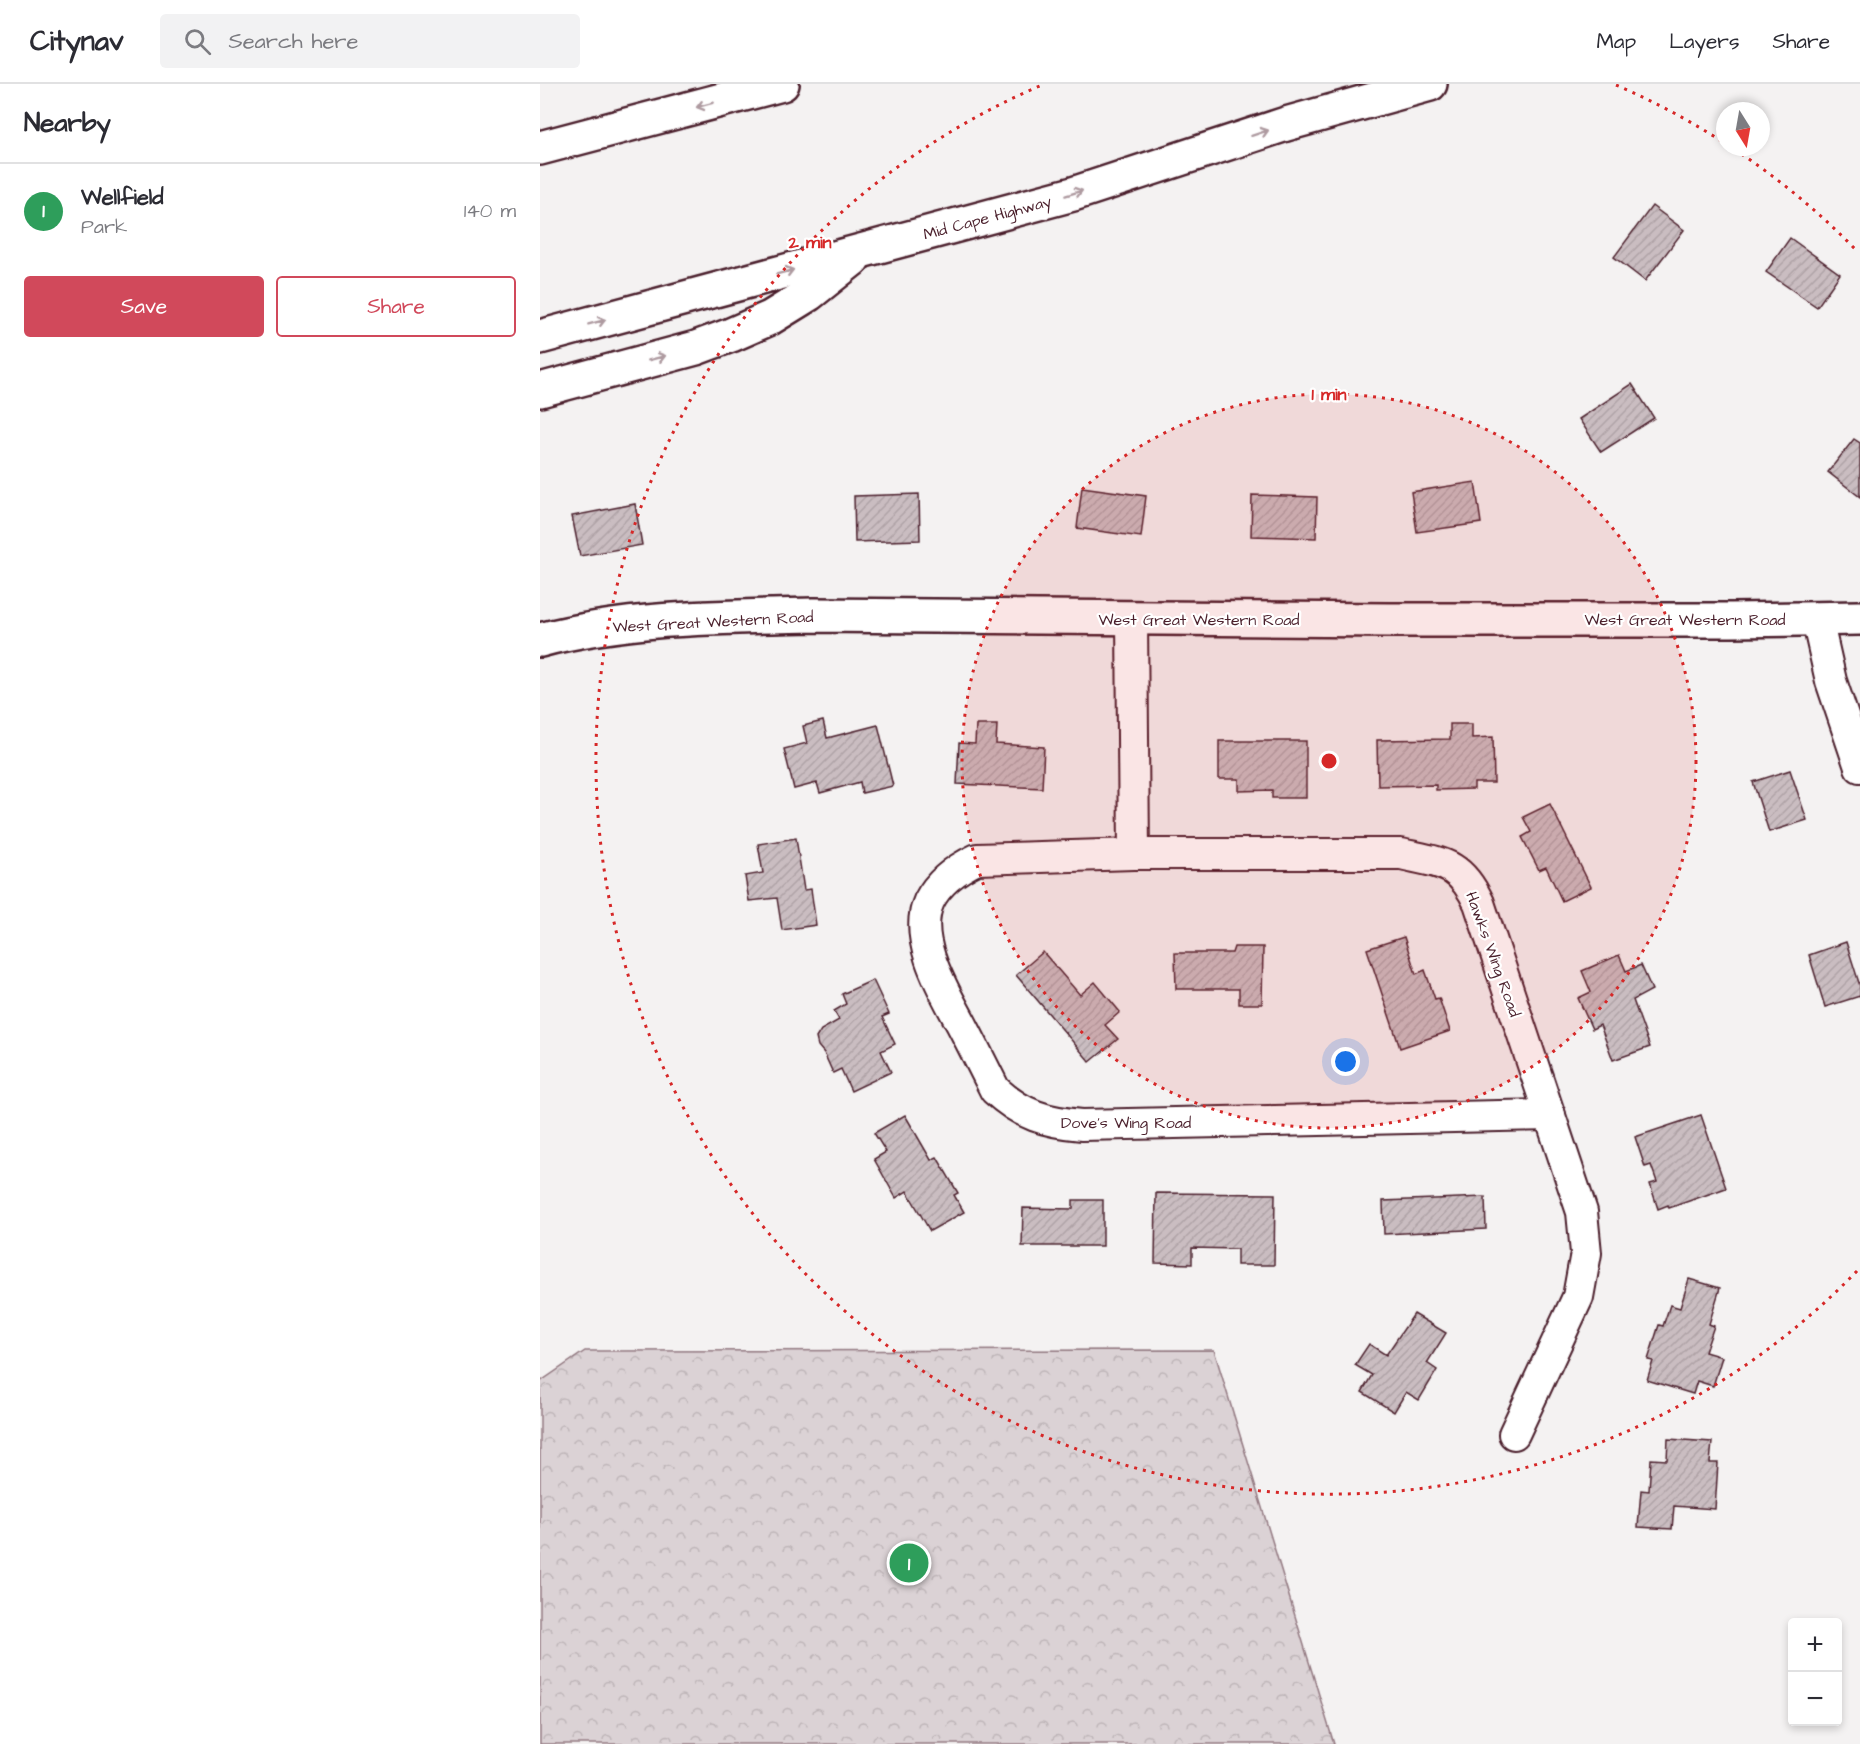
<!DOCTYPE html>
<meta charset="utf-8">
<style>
:root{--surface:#fff;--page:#f2f2f3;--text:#2b2b33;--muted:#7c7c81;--line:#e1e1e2;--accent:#d1495b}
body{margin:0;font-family:"Architects Daughter",sans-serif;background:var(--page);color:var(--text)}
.controls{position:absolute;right:18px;bottom:18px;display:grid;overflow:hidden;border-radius:6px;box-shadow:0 3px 9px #0003}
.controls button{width:54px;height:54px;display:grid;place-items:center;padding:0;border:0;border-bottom:2px solid var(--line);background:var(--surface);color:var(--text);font:30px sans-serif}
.compass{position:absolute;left:1176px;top:18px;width:54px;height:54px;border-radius:50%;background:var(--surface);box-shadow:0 3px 9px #0003;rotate:169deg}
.you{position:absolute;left:806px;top:978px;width:21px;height:21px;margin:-15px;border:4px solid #fff;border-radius:50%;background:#1a73e8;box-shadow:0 0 0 9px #1a73e833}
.badge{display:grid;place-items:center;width:39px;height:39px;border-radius:50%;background:var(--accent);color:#fff;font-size:20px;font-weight:700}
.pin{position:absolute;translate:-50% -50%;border:3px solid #fff;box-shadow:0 2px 6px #0006}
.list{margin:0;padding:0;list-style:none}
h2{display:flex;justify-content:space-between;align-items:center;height:78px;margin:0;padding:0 24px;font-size:26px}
h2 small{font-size:20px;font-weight:400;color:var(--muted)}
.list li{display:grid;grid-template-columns:39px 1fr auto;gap:18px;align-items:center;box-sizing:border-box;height:96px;padding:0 24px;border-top:2px solid var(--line)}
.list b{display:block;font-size:22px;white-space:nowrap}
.list p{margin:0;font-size:20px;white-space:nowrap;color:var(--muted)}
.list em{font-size:20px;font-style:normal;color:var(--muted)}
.actions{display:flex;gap:12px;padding:18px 24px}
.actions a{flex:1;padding:14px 0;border:2px solid var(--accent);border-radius:6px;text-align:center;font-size:21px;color:var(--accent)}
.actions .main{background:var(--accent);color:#fff}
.icon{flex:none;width:33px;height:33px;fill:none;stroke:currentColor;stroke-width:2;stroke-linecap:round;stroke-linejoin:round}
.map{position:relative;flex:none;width:1320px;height:1660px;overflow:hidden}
header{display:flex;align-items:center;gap:36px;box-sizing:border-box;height:84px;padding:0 30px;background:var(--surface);border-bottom:2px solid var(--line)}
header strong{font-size:28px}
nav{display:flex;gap:33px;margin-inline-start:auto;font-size:21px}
.search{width:420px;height:54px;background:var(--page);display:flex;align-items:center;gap:15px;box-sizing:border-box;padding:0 21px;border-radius:6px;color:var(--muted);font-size:22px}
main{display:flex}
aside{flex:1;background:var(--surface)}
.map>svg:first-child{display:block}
</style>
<header>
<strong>Citynav</strong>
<div class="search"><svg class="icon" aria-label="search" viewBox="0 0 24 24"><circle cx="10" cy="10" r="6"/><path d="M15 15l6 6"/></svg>Search here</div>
<nav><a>Map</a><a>Layers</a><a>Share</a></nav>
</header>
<main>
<aside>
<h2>Nearby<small></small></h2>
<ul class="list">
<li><span class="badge" style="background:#2e9e5b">1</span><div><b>Wellfield</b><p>Park</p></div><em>140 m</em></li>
</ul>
<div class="actions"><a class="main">Save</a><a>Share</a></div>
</aside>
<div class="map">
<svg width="1320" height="1660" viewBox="0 0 1320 1660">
<defs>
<pattern id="park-crowns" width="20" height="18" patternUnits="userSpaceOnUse" patternTransform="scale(1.5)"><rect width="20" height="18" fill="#dbd2d5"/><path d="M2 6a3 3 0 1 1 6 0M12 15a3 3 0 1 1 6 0" fill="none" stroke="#bdb4b7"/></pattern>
<pattern id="building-hatch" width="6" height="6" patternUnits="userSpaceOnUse" patternTransform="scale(1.5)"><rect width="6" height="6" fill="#cabdc1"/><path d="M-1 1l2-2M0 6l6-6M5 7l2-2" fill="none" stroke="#afa2a6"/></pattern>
</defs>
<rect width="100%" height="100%" fill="#f4f2f2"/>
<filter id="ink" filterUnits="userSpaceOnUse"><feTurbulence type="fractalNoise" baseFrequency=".0167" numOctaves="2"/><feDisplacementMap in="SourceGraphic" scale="12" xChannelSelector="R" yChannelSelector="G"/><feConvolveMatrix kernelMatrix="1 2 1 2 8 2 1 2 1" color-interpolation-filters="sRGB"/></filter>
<g filter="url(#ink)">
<path fill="url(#park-crowns)" stroke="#927880" stroke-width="1.5" d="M674,1266L794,1660H0V1298L45,1267Z"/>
<g fill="url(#building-hatch)" stroke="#4a1f2b" stroke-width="1.5">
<path d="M1112,122L1144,146L1105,197L1074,173Z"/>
<path d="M1250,154L1300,190L1277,223L1226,188Z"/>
<path d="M1092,300L1114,334L1061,368L1039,335Z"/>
<path d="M1314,355L1320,359V413L1288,388Z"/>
<path d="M935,398L941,439L877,448L871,408Z"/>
<path d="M542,403L606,412L601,453L537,444Z"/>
<path d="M379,410L380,456L315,458L314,412Z"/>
<path d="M712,411L777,413L776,454L711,452Z"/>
<path d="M95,420L102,461L40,472L32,432Z"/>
<path d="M283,637L287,654L338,641L353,702L322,709L320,698L280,709L277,699L254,705L244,665L267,659L263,642Z"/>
<path d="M910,640H932V654L953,653L954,699H934V705L896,706V701L838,702L837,656L910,655Z"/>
<path d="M436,641H457L456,660L504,663L502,704L417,700L419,659L435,660Z"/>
<path d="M679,657H766V714H732V706L699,707V695H679Z"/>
<path d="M1250,686L1267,736L1229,748L1213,698Z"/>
<path d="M1010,720L1051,803L1022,817L1006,783L999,786L982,753L991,748L983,733Z"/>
<path d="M256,754L264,806L271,805L276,841L242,846L237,814L209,817L205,792L223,789L218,760Z"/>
<path d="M864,853L876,890L885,886L895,915L899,914L910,947L860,964L827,865Z"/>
<path d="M1306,858L1320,902V912L1285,923L1269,871Z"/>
<path d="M694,863H723L722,920H699V905H636L635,869H692Z"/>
<path d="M503,868L540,911L555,898L580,928L565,941L578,955L550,978L476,891Z"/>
<path d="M1079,871L1086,887L1101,881L1112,906L1093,916L1110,963L1073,976L1060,941L1052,945L1038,914L1051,908L1042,887Z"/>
<path d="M333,896L349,930L342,933L355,960L341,967L351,988L311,1007L301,985L293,989L284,969L278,962L276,954L281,946L299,936L294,927L306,920L302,910Z"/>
<path d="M365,1031L391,1076L397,1073L418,1109L414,1111L424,1128L390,1147L367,1107L356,1114L334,1075L346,1068L334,1049Z"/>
<path d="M1161,1031L1186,1104L1129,1124L1128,1121L1118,1125L1110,1100L1117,1098L1111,1081L1105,1083L1095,1053Z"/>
<path d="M616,1109L735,1110L734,1181H697V1165L652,1164V1180L615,1179Z"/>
<path d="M945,1113L946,1145L844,1150L843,1117Z"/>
<path d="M533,1116H563V1162H482L483,1124L533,1125Z"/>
<path d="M1149,1195L1180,1204L1169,1240L1174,1242L1165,1268L1182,1273L1173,1302L1157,1297L1153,1310L1107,1296L1113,1277L1108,1276L1119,1241L1123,1242L1130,1221L1140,1224Z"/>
<path d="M874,1230L906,1249L887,1279L897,1286L879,1316L866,1308L854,1328L822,1308L832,1291L815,1281L829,1260L846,1271Z"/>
<path d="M1128,1355L1172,1358L1170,1379H1178L1175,1425L1134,1422L1132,1445L1098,1443L1101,1406L1109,1407L1111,1375L1127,1376Z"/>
</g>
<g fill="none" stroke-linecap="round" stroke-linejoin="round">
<defs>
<g id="minor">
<path d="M592,534L594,770H861C902,779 920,778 939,819L1042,1128L1046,1169L1038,1213L974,1350"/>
<path d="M1277,535L1291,597L1320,683"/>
<path d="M594,770L437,775C418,784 399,797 389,817C372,855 404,907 421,939C433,962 444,984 455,1006C482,1031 506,1038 542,1041L1010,1031"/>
</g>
<path id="tertiary" d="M0,556C89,533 181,533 273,531L849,536H1191L1320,534"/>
<g id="motorway">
<path d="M0,64L242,0"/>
<path d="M0,253L533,110L746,40L890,0"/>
<path d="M0,306L156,264L191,251L230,234L269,210L313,175"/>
</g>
</defs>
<use href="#minor" stroke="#4a1f2b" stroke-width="34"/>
<use href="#tertiary" stroke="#4a1f2b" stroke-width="38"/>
<use href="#motorway" stroke="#4a1f2b" stroke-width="38"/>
<use href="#minor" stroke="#fff" stroke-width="30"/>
<use href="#tertiary" stroke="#fff" stroke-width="33"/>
<use href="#motorway" stroke="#fff" stroke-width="33"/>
</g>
<defs><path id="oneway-shaft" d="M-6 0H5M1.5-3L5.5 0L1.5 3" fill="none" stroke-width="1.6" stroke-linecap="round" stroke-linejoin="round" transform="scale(1.5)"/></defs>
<g stroke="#ae9aa0">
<use href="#oneway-shaft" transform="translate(165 21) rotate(165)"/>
<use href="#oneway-shaft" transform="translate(720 49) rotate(-18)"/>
<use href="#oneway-shaft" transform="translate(534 109) rotate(-17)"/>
<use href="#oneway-shaft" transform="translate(245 188) rotate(-15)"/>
<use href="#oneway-shaft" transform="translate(57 238) rotate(-15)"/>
<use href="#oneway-shaft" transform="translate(117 274) rotate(-15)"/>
</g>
</g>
<circle cx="789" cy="677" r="367" fill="#d62828" fill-opacity=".12"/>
<g fill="none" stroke="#d62828" stroke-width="3" stroke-dasharray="3 6">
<circle cx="789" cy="677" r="367"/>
<path d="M1317 1187A734 734 0 1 1 502 1M1076 1A734 734 0 0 1 1183 58M1194 65A734 734 0 0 1 1317 167"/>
</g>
<g text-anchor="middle" stroke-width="4.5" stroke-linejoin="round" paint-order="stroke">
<g font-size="16" fill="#4a1f2b" stroke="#fff">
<text transform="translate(447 133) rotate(-15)" y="6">Mid Cape Highway</text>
<text x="659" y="541">West Great Western Road</text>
<text x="1145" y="541">West Great Western Road</text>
<text transform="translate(173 537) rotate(-3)" y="6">West Great Western Road</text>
<text transform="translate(954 870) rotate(70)" y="6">Hawks Wing Road</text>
<text x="586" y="1044">Dove's Wing Road</text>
</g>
</g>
<circle cx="789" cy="677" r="9" fill="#d62828" stroke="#fff" stroke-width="3"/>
<g font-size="18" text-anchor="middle" font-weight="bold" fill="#d62828" stroke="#fff" stroke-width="4.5" stroke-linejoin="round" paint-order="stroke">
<text x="270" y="164">2 min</text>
<text x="789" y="316">1 min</text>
</g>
</svg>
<div class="controls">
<button>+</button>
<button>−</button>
</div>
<svg class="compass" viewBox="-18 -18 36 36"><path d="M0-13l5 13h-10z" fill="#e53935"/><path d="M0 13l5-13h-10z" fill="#7c7c81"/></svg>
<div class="you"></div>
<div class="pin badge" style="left:369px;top:1479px;background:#2e9e5b">1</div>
</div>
</main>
